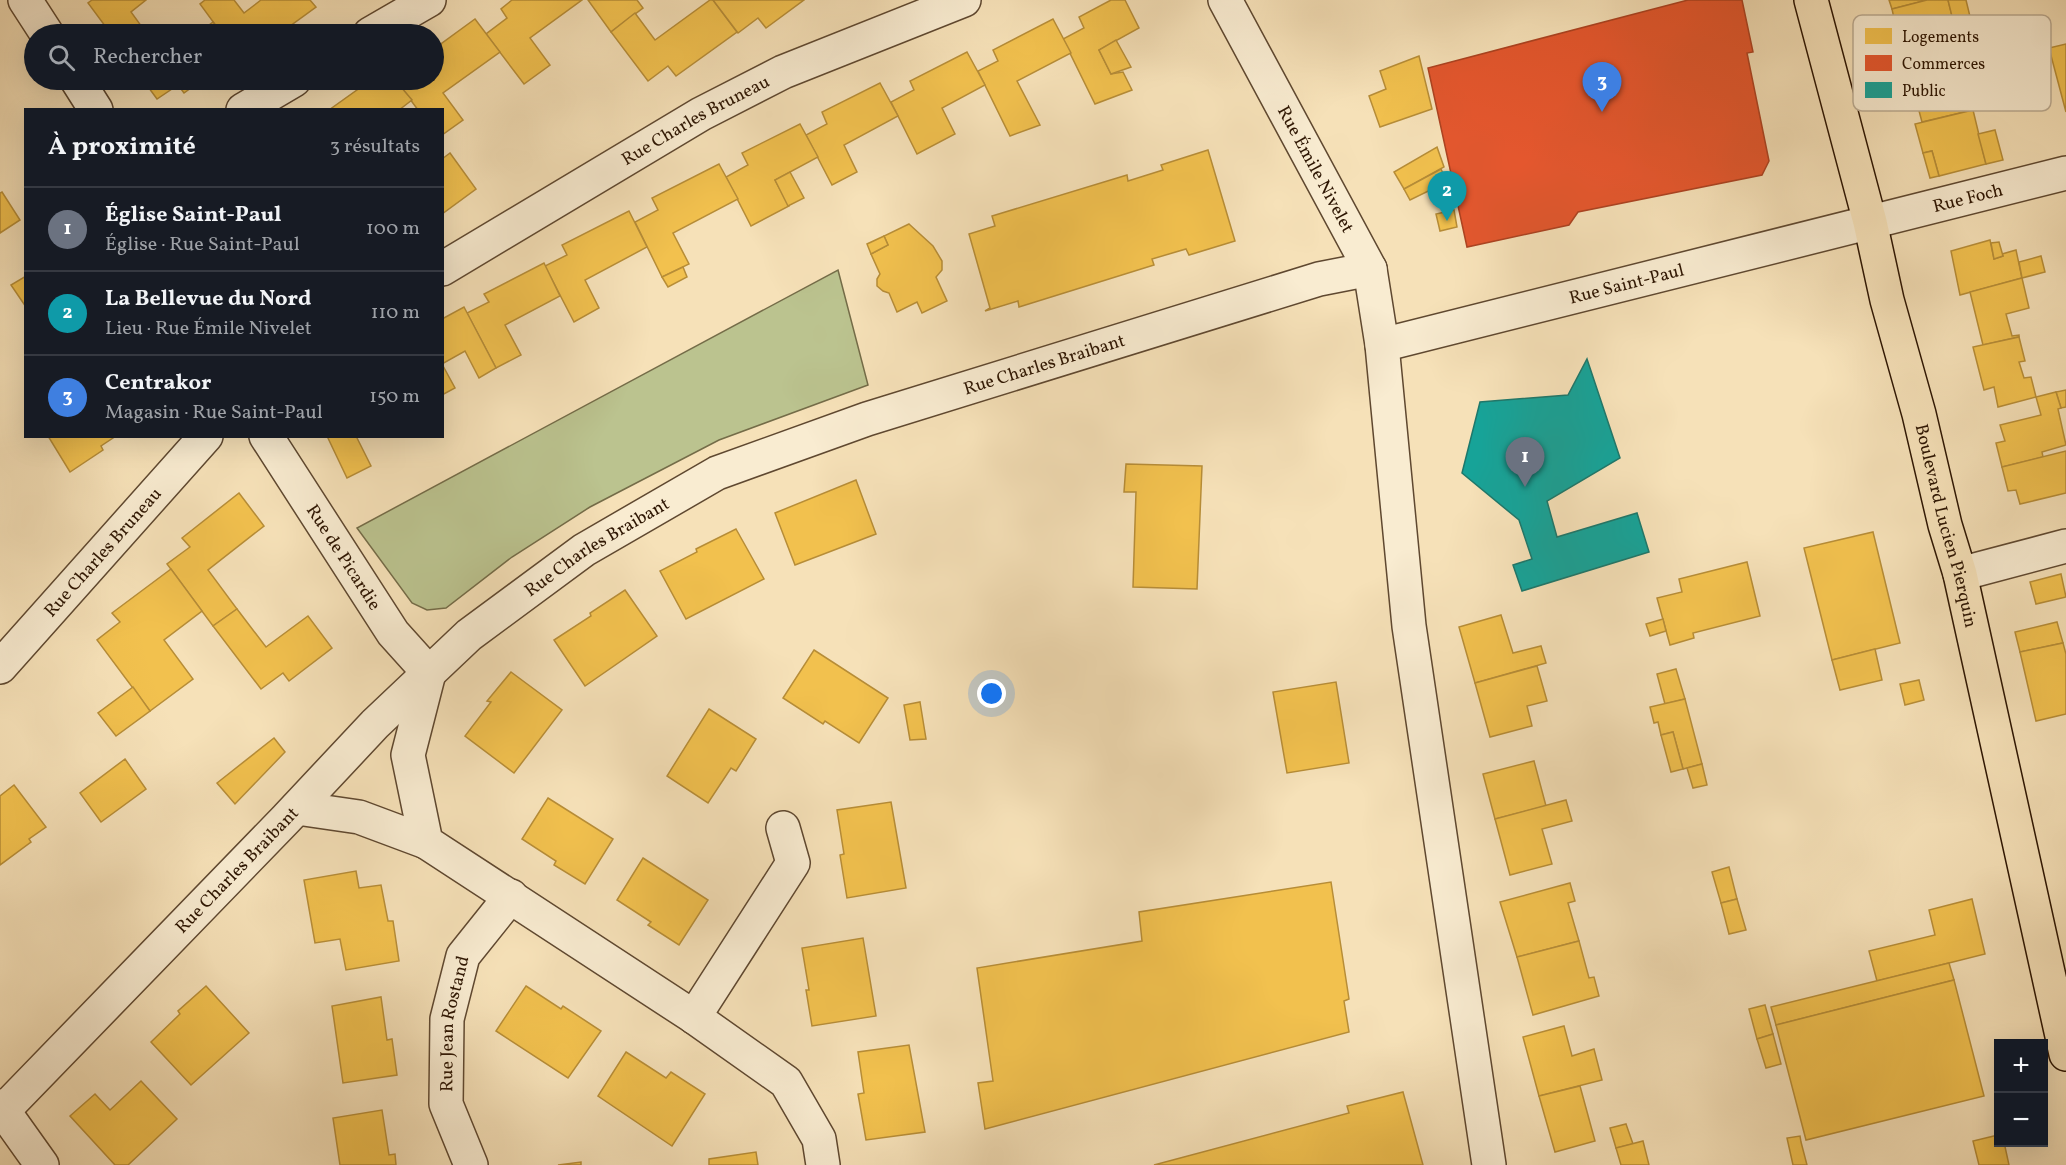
<!DOCTYPE html>
<html lang="fr">
<meta charset="utf-8">
<style>
:root{--surface:#171b24;--page:#20242c;--text:#f1f3f6;--muted:#9ea1a6;--line:#363941;--accent:#d93025}
body{margin:0;font-family:Vollkorn,serif;background:var(--page);color:var(--text)}
.controls{position:absolute;right:18px;bottom:18px;display:grid;overflow:hidden;border-radius:0px;box-shadow:0 6px 24px #0002}
.controls button{width:54px;height:54px;display:grid;place-items:center;padding:0;border:0;border-bottom:2px solid var(--line);background:var(--surface);color:var(--text);font:30px sans-serif}
.you{position:absolute;left:992px;top:694px;width:21px;height:21px;margin:-15px;border:4px solid #fff;border-radius:50%;background:#1a73e8;box-shadow:0 0 0 9px #1a73e833}
.badge{display:grid;place-items:center;width:39px;height:39px;border-radius:50%;background:var(--accent);color:#fff;font-size:20px;font-weight:700}
.pin{position:absolute;translate:-50% -50px;filter:drop-shadow(0 2px 3px #0008)}
.pin::after{content:'';position:absolute;top:32px;width:21px;height:18px;background:inherit;clip-path:polygon(0 0,100% 0,50% 100%)}
.list{margin:0;padding:0;list-style:none}
h2{display:flex;justify-content:space-between;align-items:center;height:78px;margin:0;padding:0 24px;font-size:26px}
h2 small{font-size:20px;font-weight:400;color:var(--muted)}
.list li{display:grid;grid-template-columns:39px 1fr auto;gap:18px;align-items:center;box-sizing:border-box;height:84px;padding:0 24px;border-top:2px solid var(--line)}
.list b{display:block;font-size:22px;white-space:nowrap}
.list p{margin:0;font-size:20px;white-space:nowrap;color:var(--muted)}
.list em{font-size:20px;font-style:normal;color:var(--muted)}
.icon{flex:none;width:33px;height:33px;fill:none;stroke:currentColor;stroke-width:2;stroke-linecap:round;stroke-linejoin:round}
.map{position:relative;flex:none;width:2066px;height:1165px;overflow:hidden}
.search{position:absolute;background:var(--surface);box-shadow:0 6px 24px #0002;left:24px;top:24px;width:420px;height:66px;display:flex;align-items:center;gap:15px;box-sizing:border-box;padding:0 21px;border-radius:33px;color:var(--muted);font-size:22px}
.panel{position:absolute;background:var(--surface);box-shadow:0 6px 24px #0002;left:24px;top:108px;width:420px;height:330px;border-radius:0px}
.map>svg:first-child{display:block}
</style>
<div class="map">
<svg width="2066" height="1165" viewBox="0 0 2066 1165">
<rect width="100%" height="100%" fill="#f6e1b8"/>
<filter id="stains"><feTurbulence type="fractalNoise" baseFrequency=".00333" numOctaves="4"/><feColorMatrix values="0 0 0 0 .2 0 0 0 0 .09 0 0 0 0 .02 0 0 0 .5 -.17"/></filter>
<radialGradient id="worn" r=".72"><stop offset=".6" stop-color="#630" stop-opacity="0"/><stop offset="1" stop-color="#630" stop-opacity=".3"/></radialGradient>
<path fill="#bbc38f" stroke="#746c48" stroke-width="1.5" d="M838,270L868,385L719,440L590,507L512,557L446,608L427,610L412,603L357,528Z"/>
<g fill="#f2c14e" stroke="#b78d37" stroke-width="1.5">
<path d="M92,0H146L131,12L147,34H111L88,3Z"/>
<path d="M205,0H234L244,13L261,0H310L316,7L279,34H222L200,4Z"/>
<path d="M512,0H582L530,38L550,65L524,84L486,34L507,18L501,9Z"/>
<path d="M588,0H637L643,8L611,32Z"/>
<path d="M710,0H713L737,32L676,76L668,66L648,81L611,32L635,13L655,40Z"/>
<path d="M713,0H804L766,28L758,18L738,33Z"/>
<path d="M1111,0H1125L1139,28L1099,50L1111,74L1123,72L1132,90L1095,104L1063,39L1084,28L1079,17Z"/>
<path d="M1889,0H1927L1892,9Z"/>
<path d="M1927,0H1948L1961,51L1907,65L1902,47L1904,46L1899,21L1895,23L1892,9Z"/>
<path d="M1948,0H1966L1974,33L1957,37Z"/>
<path d="M475,19L500,52L443,93L463,120L442,135V110H418L401,87L411,80H434V49Z"/>
<path d="M1053,19L1071,53L1017,81L1040,125L1010,136L978,71L998,61L993,50Z"/>
<path d="M213,22L222,34H197Z"/>
<path d="M1116,40L1131,67L1111,74L1099,50Z"/>
<path d="M2066,44V112L2049,48Z"/>
<path d="M967,52L985,85L942,108L955,134L917,154L891,102L914,90L910,81Z"/>
<path d="M1419,56L1432,109L1380,127L1369,96L1386,89L1380,71Z"/>
<path d="M1936,58L1944,89L1967,84L1973,110L1922,122L1918,107L1920,105L1909,65Z"/>
<path d="M143,80H202L184,93L178,85L157,99Z"/>
<path d="M371,80H395L412,100L399,110H329Z"/>
<path d="M880,83L898,116L844,145L857,172L832,185L806,135L827,124L822,112Z"/>
<path d="M1973,110L1986,164L1939,176L1932,151L1923,153L1915,124Z"/>
<path d="M800,124L818,157L775,180L789,206L751,226L726,177L748,165L742,153Z"/>
<path d="M1995,130L2003,160L1986,164L1978,134Z"/>
<path d="M1437,147L1444,167L1404,189L1394,172Z"/>
<path d="M1208,150L1235,241L1189,255L1186,249L1152,259L1154,265L1019,307L1018,301L985,311L990,308L969,234L995,226L992,216L1127,175L1128,181L1163,170L1161,165Z"/>
<path d="M1932,151L1939,176L1930,178L1923,153Z"/>
<path d="M450,153L476,189L442,214V159Z"/>
<path d="M719,164L738,199L673,233L689,264L662,277L635,222L658,210L652,198Z"/>
<path d="M1441,169L1447,182L1410,200L1404,189Z"/>
<path d="M790,172L804,198L788,206L775,180Z"/>
<path d="M2,192L20,220L0,233V193Z"/>
<path d="M1454,210L1457,227L1440,231L1436,214Z"/>
<path d="M629,211L647,247L585,280L599,308L574,322L545,266L567,255L562,245Z"/>
<path d="M909,224L933,246L942,261V270L936,277L947,301L922,313L917,302L897,312L889,293L883,291L877,286V279L880,274L871,254L888,245L884,236Z"/>
<path d="M884,236L888,245L871,254L867,244Z"/>
<path d="M1990,240L1994,259L2003,256L2002,254L2016,250L2022,278L1960,295L1951,251Z"/>
<path d="M1999,242L2003,256L1994,259L1991,243Z"/>
<path d="M2041,256L2045,272L2022,278L2019,262Z"/>
<path d="M544,263L560,296L505,325L521,355L496,368L467,313L489,302L484,294Z"/>
<path d="M683,267L687,277L668,287L662,277Z"/>
<path d="M26,276V307L11,285Z"/>
<path d="M2022,278L2029,308L2006,314L2012,336L2019,335V337L1983,345L1970,292Z"/>
<path d="M464,307L496,368L479,378L465,351L442,364V319Z"/>
<path d="M2019,337L2025,361L2019,362L2024,378L2031,377L2036,397L1998,407L1994,387L1984,390L1973,347Z"/>
<path d="M442,364L455,388L442,395Z"/>
<path d="M2066,390V407L2061,408L2056,392Z"/>
<path d="M2056,392L2061,408L2058,409L2066,445L2042,452L2043,457L2002,467L1996,443L2005,441L2000,425L2041,415L2036,397Z"/>
<path d="M48,436H116L101,446L103,450L70,472Z"/>
<path d="M327,436H356L371,466L347,478Z"/>
<path d="M2066,451V493L2020,504L2016,490L2008,491L2002,467Z"/>
<path d="M1126,464L1202,466L1197,589L1133,587L1136,492H1124Z"/>
<path d="M856,480L876,534L795,565L775,513Z"/>
<path d="M239,493L264,526L208,570L237,609L213,626L167,564L190,547L182,538Z"/>
<path d="M736,529L764,579L686,619L660,571L697,552L696,549Z"/>
<path d="M1873,532L1900,643L1832,660L1804,548Z"/>
<path d="M1747,562L1760,616L1693,633L1694,638L1670,645L1657,598L1682,592L1679,579Z"/>
<path d="M171,569L202,611L164,640L193,679L150,711L97,640L120,622L112,613Z"/>
<path d="M2061,574L2066,597L2036,604L2030,582Z"/>
<path d="M625,590L657,636L585,686L554,640L591,616L590,613Z"/>
<path d="M237,609L266,647L308,616L332,648L289,681L283,673L261,689L213,626Z"/>
<path d="M1501,615L1513,653L1541,646L1546,663L1475,683L1459,627Z"/>
<path d="M1663,619L1666,631L1650,636L1646,624Z"/>
<path d="M2057,622L2063,643L2020,652L2015,632Z"/>
<path d="M2063,643L2066,654V714L2036,721L2020,652Z"/>
<path d="M1875,649L1882,680L1840,690L1832,660Z"/>
<path d="M814,650L888,698L859,743L825,721L823,724L783,698Z"/>
<path d="M1537,666L1547,701L1527,706L1532,726L1490,737L1475,683Z"/>
<path d="M1676,669L1685,699L1665,704L1657,674Z"/>
<path d="M511,672L562,710L514,773L465,736L491,702L487,701Z"/>
<path d="M1919,680L1924,700L1905,705L1900,684Z"/>
<path d="M1336,682L1349,763L1287,773L1273,692Z"/>
<path d="M133,687L150,711L116,736L98,713Z"/>
<path d="M1685,699L1702,764L1683,769L1673,732L1661,735L1658,722L1654,723L1650,707Z"/>
<path d="M920,702L926,739L910,740L904,705Z"/>
<path d="M709,709L756,739L736,771L731,768L708,803L667,776Z"/>
<path d="M1673,732L1683,769L1671,772L1661,735Z"/>
<path d="M274,738L285,752L235,804L217,783Z"/>
<path d="M125,759L146,789L101,822L80,793Z"/>
<path d="M1534,761L1546,806L1495,819L1483,774Z"/>
<path d="M1702,764L1707,785L1693,788L1687,768Z"/>
<path d="M14,785L46,827L29,839L31,842L0,865V796Z"/>
<path d="M548,798L613,839L585,884L554,865L556,861L522,839Z"/>
<path d="M1566,800L1572,821L1542,829L1552,864L1510,875L1495,819Z"/>
<path d="M891,802L906,888L847,898L840,855L844,854L837,810Z"/>
<path d="M643,858L708,900L679,945L648,925L651,922L617,900Z"/>
<path d="M1729,867L1737,899L1721,903L1712,872Z"/>
<path d="M356,871L359,888L381,885L388,921H393L399,961L346,970L340,939L315,943L304,880Z"/>
<path d="M1331,882L1349,999L1344,1001L1349,1032L985,1129L978,1083L993,1081L977,968L1142,941L1139,912Z"/>
<path d="M1570,883L1575,901L1568,903L1579,941L1517,957L1500,902Z"/>
<path d="M1737,899L1746,930L1729,934L1721,903Z"/>
<path d="M1972,899L1985,954L1877,981L1869,951L1935,935L1929,910Z"/>
<path d="M863,938L876,1016L812,1026L806,990H809L802,948Z"/>
<path d="M1579,941L1589,978L1594,977L1599,996L1533,1015L1517,957Z"/>
<path d="M1949,963L1954,980L1776,1025L1771,1007Z"/>
<path d="M1954,980L1984,1096L1806,1140L1776,1025Z"/>
<path d="M206,986L249,1033L191,1085L151,1042L180,1014L178,1011Z"/>
<path d="M526,986L561,1009L563,1006L601,1031L568,1078L496,1031Z"/>
<path d="M381,997L387,1040L392,1039L397,1075L343,1083L332,1006Z"/>
<path d="M1765,1005L1773,1034L1757,1039L1749,1009Z"/>
<path d="M1564,1026L1572,1056L1594,1049L1602,1080L1539,1096L1523,1037Z"/>
<path d="M1773,1034L1781,1064L1766,1068L1757,1039Z"/>
<path d="M909,1045L925,1132L866,1140L858,1094L864,1093L858,1052Z"/>
<path d="M626,1052L666,1078L671,1072L705,1094L672,1146L598,1096Z"/>
<path d="M141,1081L177,1119L128,1165H115L70,1116L95,1094L110,1110Z"/>
<path d="M1580,1086L1595,1141L1555,1152L1539,1096Z"/>
<path d="M1403,1092L1423,1165H1154L1349,1113L1347,1106Z"/>
<path d="M382,1110L389,1155L395,1154L396,1165H340L333,1118Z"/>
<path d="M1626,1124L1633,1144L1616,1148L1610,1128Z"/>
<path d="M1998,1135V1142H2004L2009,1165H1979L1973,1141Z"/>
<path d="M1800,1136L1801,1142L1807,1165H1793L1787,1138Z"/>
<path d="M1643,1141L1649,1165H1621L1616,1148Z"/>
<path d="M756,1152L758,1165H709V1159Z"/>
<path d="M581,1162V1165H558Z"/>
</g>
<path fill="#e4572e" stroke="#ad4321" stroke-width="1.5" d="M1688,0H1742L1753,52L1747,53L1769,161L1762,175L1578,212L1569,225L1467,247L1428,68Z"/>
<path fill="#17a398" stroke="#1e786b" stroke-width="1.5" d="M1587,359L1620,458L1547,501L1557,537L1637,513L1649,552L1522,591L1513,565L1532,559L1519,520L1462,473L1480,402L1568,395Z"/>
<g fill="none" stroke-linecap="round" stroke-linejoin="round">
<defs>
<g id="street">
<path d="M25,0L47,34"/>
<path id="s1" d="M1225,0L1370,269L1382,345L1409,626L1489,1165"/>
<path d="M370,34L429,0"/>
<path d="M77,80L96,110"/>
<path d="M243,110L294,80"/>
<path id="s2" d="M442,269L701,114L783,72L964,0"/>
<path id="s3" d="M1382,345L2066,173"/>
<path id="s4" d="M266,436L393,633L429,673L408,755L426,842L694,1017L786,1082L819,1139L823,1165"/>
<path d="M1960,574L2066,546"/>
<path id="s5" d="M0,667L206,436"/>
<path d="M297,808L359,817L426,842"/>
<path d="M694,1017L793,863L783,828"/>
<path d="M0,1106L42,1165"/>
<path id="s6" d="M0,1114L286,819L375,724L469,635L584,550L717,473L867,419L1319,279L1370,269"/>
<path id="s7" d="M471,1165L446,1104L447,1019L463,956L511,896"/>
</g>
<g id="primary">
<path id="s8" d="M1811,0L1870,222L1887,300L1919,414L1945,525L1960,574L2066,1054"/>
</g>
</defs>
<use href="#street" stroke="#5f4830" stroke-width="36"/>
<use href="#primary" stroke="#2d1502" stroke-width="36"/>
<use href="#street" stroke="#f9ecd1" stroke-width="33"/>
<use href="#primary" stroke="#f6e1b8" stroke-width="33"/>
</g>
<g text-anchor="middle" stroke-width="6" stroke-linejoin="round" paint-order="stroke">
<g font-size="18" fill="#2d1502" stroke="#f9ecd1">
<text dy="6" stroke="none"><textPath href="#s2" startOffset="294">Rue Charles Bruneau</textPath></text>
<text dy="6" stroke="none"><textPath href="#s1" startOffset="192">Rue Émile Nivelet</textPath></text>
<text dy="6" stroke="none"><textPath href="#s3" startOffset="604">Rue Foch</textPath></text>
<text dy="6" stroke="none"><textPath href="#s3" startOffset="252">Rue Saint-Paul</textPath></text>
<text dy="6" stroke="none"><textPath href="#s6" startOffset="1312">Rue Charles Braibant</textPath></text>
<text dy="6" stroke="none"><textPath href="#s8" startOffset="543">Boulevard Lucien Pierquin</textPath></text>
<text dy="6" stroke="none"><textPath href="#s6" startOffset="826">Rue Charles Braibant</textPath></text>
<text dy="6" stroke="none"><textPath href="#s5" startOffset="154">Rue Charles Bruneau</textPath></text>
<text dy="6" stroke="none"><textPath href="#s4" startOffset="144">Rue de Picardie</textPath></text>
<text dy="6" stroke="none"><textPath href="#s6" startOffset="340">Rue Charles Braibant</textPath></text>
<text dy="6" stroke="none"><textPath href="#s7" startOffset="147">Rue Jean Rostand</textPath></text>
</g>
</g>
<rect x="1853" y="15" width="198" height="96" rx="9" fill="#f9ecd1" stroke="#bcac93" stroke-width="1.5"/>
<rect x="1865" y="28" width="27" height="16" fill="#f2c14e"/>
<rect x="1865" y="55" width="27" height="16" fill="#e4572e"/>
<rect x="1865" y="82" width="27" height="16" fill="#17a398"/>
<g font-size="16" fill="#2d1502">
<text x="1902" y="42">Logements</text>
<text x="1902" y="69">Commerces</text>
<text x="1902" y="96">Public</text>
</g>
<rect width="100%" height="100%" filter="url(#stains)"/>
<rect width="100%" height="100%" fill="url(#worn)"/>
</svg>
<div class="controls">
<button>+</button>
<button>−</button>
</div>
<div class="you"></div>
<div class="pin badge" style="left:1525px;top:487px;background:#6b7280">1</div>
<div class="pin badge" style="left:1447px;top:221px;background:#0f9aa8">2</div>
<div class="pin badge" style="left:1602px;top:112px;background:#3f7fe0">3</div>
<div class="search"><svg class="icon" aria-label="search" viewBox="0 0 24 24"><circle cx="10" cy="10" r="6"/><path d="M15 15l6 6"/></svg>Rechercher</div>
<section class="panel">
<h2>À proximité<small>3 résultats</small></h2>
<ul class="list">
<li><span class="badge" style="background:#6b7280">1</span><div><b>Église Saint-Paul</b><p>Église · Rue Saint-Paul</p></div><em>100 m</em></li>
<li><span class="badge" style="background:#0f9aa8">2</span><div><b>La Bellevue du Nord</b><p>Lieu · Rue Émile Nivelet</p></div><em>110 m</em></li>
<li><span class="badge" style="background:#3f7fe0">3</span><div><b>Centrakor</b><p>Magasin · Rue Saint-Paul</p></div><em>150 m</em></li>
</ul>
</section>
</div>
